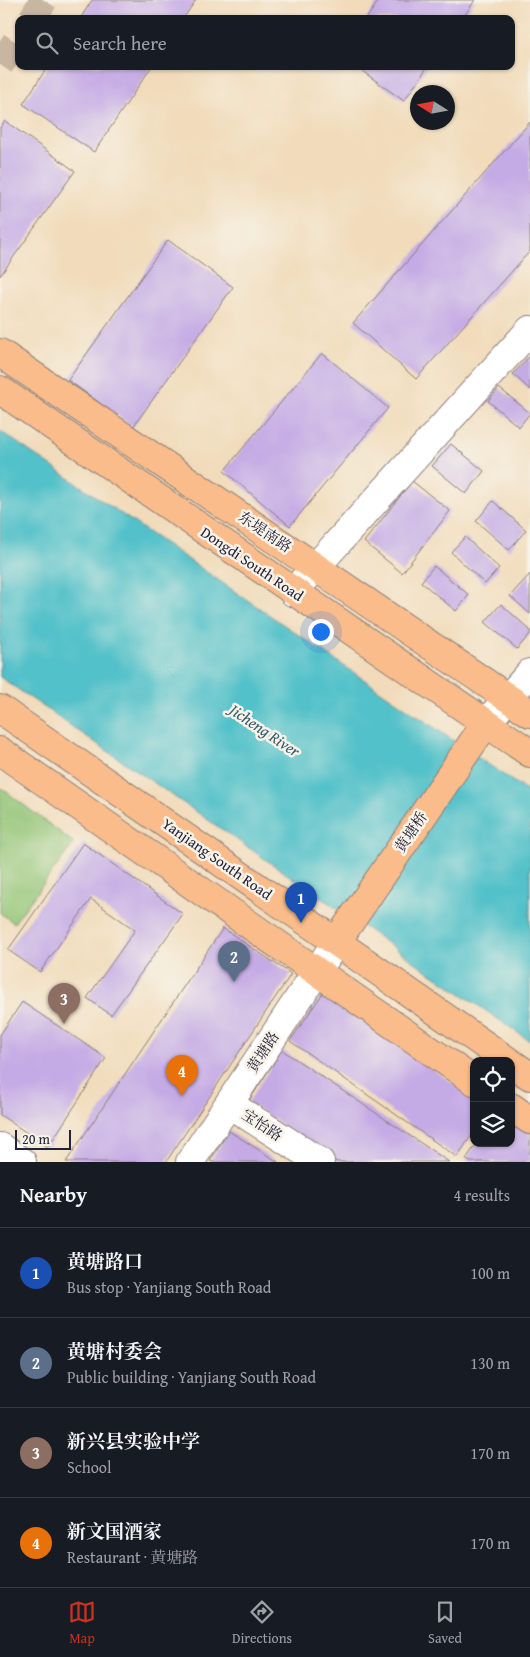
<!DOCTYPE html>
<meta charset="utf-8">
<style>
:root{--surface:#171b24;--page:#242831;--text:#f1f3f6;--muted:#9ea1a6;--line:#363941;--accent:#c8321e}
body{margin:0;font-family:"Gentium Book Plus","Noto Serif SC",serif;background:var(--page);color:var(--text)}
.controls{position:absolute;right:15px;bottom:15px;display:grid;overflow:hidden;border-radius:10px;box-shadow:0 1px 4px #0004}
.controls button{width:45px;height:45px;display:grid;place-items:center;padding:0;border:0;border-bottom:1px solid var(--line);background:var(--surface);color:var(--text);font:25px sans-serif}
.compass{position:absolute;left:410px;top:85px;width:45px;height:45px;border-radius:50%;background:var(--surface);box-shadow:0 1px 4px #0004;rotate:281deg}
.scale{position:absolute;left:15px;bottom:12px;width:56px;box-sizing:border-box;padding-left:5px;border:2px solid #22223b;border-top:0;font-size:14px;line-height:18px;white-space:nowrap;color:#22223b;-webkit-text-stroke:4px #f7f3e8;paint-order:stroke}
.you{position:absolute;left:320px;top:631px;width:18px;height:18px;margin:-12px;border:4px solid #fff;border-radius:50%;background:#1a73e8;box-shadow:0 0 0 8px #1a73e833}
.badge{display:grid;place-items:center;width:32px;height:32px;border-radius:50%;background:var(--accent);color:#fff;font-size:16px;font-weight:700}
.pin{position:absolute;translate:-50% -41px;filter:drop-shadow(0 1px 2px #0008)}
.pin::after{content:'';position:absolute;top:26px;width:18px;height:15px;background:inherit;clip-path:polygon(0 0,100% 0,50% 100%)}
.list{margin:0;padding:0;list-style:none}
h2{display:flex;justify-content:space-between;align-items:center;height:65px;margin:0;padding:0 20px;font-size:21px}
h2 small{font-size:16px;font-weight:400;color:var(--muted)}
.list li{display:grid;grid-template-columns:32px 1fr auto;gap:15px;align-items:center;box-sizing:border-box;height:90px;padding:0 20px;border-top:1px solid var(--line)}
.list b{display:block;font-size:19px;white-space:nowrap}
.list p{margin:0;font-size:16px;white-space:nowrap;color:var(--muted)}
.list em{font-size:16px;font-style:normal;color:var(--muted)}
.icon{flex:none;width:28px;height:28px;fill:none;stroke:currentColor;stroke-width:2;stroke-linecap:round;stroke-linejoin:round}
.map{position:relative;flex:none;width:530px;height:1162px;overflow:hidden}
.search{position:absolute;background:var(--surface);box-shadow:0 1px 4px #0004;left:15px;right:15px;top:15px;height:55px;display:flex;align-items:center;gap:12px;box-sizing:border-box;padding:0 18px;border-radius:10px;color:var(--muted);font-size:19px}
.sheet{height:425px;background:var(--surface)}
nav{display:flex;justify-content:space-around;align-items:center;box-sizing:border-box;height:70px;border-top:1px solid var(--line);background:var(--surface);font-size:14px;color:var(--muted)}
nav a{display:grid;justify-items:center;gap:2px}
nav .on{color:var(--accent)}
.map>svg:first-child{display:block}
</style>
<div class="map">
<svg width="530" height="1162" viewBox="0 0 530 1162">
<rect width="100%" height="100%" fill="#f7f3e8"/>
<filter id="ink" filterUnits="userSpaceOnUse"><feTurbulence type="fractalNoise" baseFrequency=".02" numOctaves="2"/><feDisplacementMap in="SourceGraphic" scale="10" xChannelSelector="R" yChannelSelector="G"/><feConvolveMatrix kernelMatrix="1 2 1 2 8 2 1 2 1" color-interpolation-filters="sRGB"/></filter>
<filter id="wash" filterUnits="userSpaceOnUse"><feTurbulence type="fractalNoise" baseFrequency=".0096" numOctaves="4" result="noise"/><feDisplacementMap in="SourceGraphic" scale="20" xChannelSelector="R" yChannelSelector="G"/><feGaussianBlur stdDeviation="1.12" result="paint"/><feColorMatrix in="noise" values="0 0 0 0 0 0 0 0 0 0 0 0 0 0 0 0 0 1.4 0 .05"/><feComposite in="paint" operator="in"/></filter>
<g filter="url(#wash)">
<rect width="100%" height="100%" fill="#f1dbba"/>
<path fill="#92c475" stroke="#5a7358" d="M0,787L74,843L14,923L0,913Z"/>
<path fill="#53c1c9" stroke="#3a7282" d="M0,431L530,793V1041L0,677Z"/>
<g id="blocks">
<g fill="#c4abe5">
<path d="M92,0H196L183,19H80Z"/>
<path d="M379,0H475L462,19H366Z"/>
<path d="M48,66H152L94,152L23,104Z"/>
<path d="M355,66H428L404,101Z"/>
<path d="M5,121L75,171L0,276V128Z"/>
<path d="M530,122V251L416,379L353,323Z"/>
<path d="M168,240L233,287L133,427L68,380Z"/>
<path d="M322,353L388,408L290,526L224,471Z"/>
<path d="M530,356V390L513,374Z"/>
<path d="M499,388L530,413L519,427L488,401Z"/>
<path d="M451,444L484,471L466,494L432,466Z"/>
<path d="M412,481L450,511L402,573L364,542Z"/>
<path d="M493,501L526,530L509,550L476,521Z"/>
<path d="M465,537L499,568L485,584L451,552Z"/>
<path d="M434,566L469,595L456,611L421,582Z"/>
<path d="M530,574V614L510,596Z"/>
<path d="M501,604L530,630V634L517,649L485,622Z"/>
<path d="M83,843L183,914L111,1015L87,998L135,930L91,899L40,972L8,950Z"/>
<path d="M223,928L291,974L166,1162H66Z"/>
<path d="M323,993L474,1098V1132L457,1157L290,1041Z"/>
<path d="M22,1002L106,1058L48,1147L0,1115V1035Z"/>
<path d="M282,1050L449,1162H337L248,1102Z"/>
<path d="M511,1120L530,1133V1162H470L466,1159L477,1143H511Z"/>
<path d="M229,1131L278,1162H212L210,1161Z"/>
</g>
</g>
</g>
<g filter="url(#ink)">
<use href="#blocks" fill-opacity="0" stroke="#8a7e7a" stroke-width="1"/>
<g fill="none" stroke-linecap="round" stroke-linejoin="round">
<g stroke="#c8b6a1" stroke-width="28" stroke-dasharray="28 14" stroke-linecap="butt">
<path d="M32,19L44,0"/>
<path d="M0,65L19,37"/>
</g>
<defs>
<g id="minor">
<path d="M293,592L530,330"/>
<path d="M486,723L530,673"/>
<path d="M229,1104L320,1162"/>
<path d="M0,1147L22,1162"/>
<path d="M190,1162L337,941"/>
</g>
<g id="major">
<path d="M0,353L530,713"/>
<path d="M0,390L530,753"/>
<path d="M0,709L508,1061"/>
<path d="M0,751L474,1081"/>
<path d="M337,941L486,723"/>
<path d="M511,1063L530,1076"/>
<path d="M511,1107L530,1120"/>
</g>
</defs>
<use href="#minor" stroke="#8a7e7a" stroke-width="30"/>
<use href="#major" stroke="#8a7e7a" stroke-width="30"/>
<use href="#minor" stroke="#fff" stroke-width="28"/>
<use href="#major" stroke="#fabc8b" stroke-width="28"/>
</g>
</g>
<g text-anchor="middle" stroke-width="5" stroke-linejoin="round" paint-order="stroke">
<g font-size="15" fill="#22223b" stroke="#f7f3e8">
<text transform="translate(265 532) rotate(34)" y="5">东堤南路</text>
<text transform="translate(252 564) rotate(34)" y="5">Dongdi South Road</text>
<text transform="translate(411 832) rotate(-56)" y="5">黄塘桥</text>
<text transform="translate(217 859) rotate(35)" y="5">Yanjiang South Road</text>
<text transform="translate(263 1052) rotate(-57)" y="5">黄塘路</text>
<text transform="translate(262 1125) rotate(33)" y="5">宝怡路</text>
</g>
<g font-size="16" font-style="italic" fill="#335a6d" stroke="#f7f3e8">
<text transform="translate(265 730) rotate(34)" y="6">Jicheng River</text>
</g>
</g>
</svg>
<div class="controls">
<button><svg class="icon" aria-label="locate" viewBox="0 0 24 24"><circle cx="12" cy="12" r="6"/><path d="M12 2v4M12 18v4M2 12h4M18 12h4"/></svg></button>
<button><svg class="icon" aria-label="layers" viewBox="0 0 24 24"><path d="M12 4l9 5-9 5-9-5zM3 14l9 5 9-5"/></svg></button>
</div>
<svg class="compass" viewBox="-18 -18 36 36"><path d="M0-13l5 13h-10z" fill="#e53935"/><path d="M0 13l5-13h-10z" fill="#9ea1a6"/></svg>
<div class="scale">20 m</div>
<div class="you"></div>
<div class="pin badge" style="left:301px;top:923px;background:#1a4fb4">1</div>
<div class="pin badge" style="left:234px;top:982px;background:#5c6f8a">2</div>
<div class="pin badge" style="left:64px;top:1024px;background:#8d6e63">3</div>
<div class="pin badge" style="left:182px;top:1096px;background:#e8710a">4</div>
<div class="search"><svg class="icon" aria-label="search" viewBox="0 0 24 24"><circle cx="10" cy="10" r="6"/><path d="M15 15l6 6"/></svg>Search here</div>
</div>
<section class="sheet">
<h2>Nearby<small>4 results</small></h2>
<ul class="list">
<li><span class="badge" style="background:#1a4fb4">1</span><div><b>黄塘路口</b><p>Bus stop · Yanjiang South Road</p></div><em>100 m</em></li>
<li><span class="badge" style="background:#5c6f8a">2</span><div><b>黄塘村委会</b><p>Public building · Yanjiang South Road</p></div><em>130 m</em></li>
<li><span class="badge" style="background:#8d6e63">3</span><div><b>新兴县实验中学</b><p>School</p></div><em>170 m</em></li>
<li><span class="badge" style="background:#e8710a">4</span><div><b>新文国酒家</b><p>Restaurant · 黄塘路</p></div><em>170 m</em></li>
</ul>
</section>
<nav>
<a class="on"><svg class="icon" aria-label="map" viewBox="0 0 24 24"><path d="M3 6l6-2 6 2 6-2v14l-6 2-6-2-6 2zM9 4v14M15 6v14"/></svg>Map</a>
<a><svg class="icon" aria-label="directions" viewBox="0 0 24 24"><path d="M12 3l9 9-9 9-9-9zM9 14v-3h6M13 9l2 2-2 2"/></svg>Directions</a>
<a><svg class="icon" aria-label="saved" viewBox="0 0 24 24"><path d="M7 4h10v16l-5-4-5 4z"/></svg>Saved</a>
</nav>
